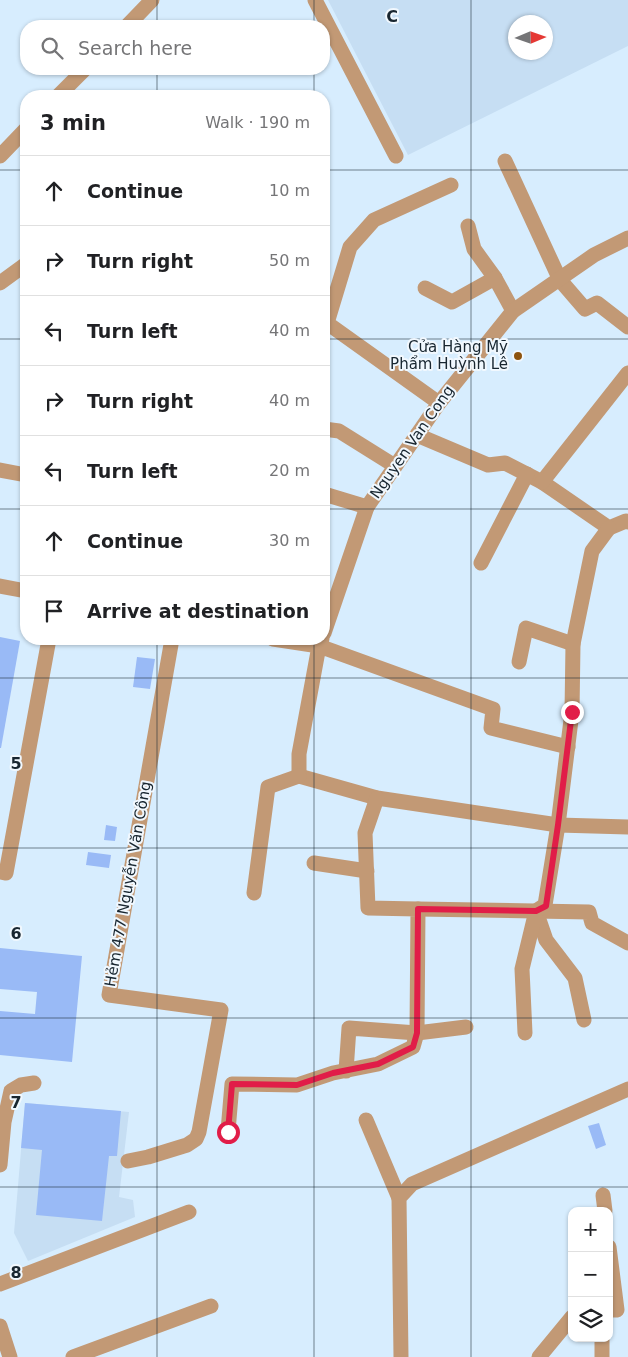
<!DOCTYPE html>
<meta charset="utf-8">
<style>
:root{--surface:#fff;--page:#f2f2f2;--text:#202124;--muted:#757577;--line:#e0e0e0}
body{margin:0;font-family:"DejaVu Sans",sans-serif;background:var(--page);color:var(--text)}
.controls{position:absolute;right:15px;bottom:15px;display:grid;overflow:hidden;border-radius:10px;box-shadow:0 1px 4px #0004}
.controls button{width:45px;height:45px;display:grid;place-items:center;padding:0;border:0;border-bottom:1px solid var(--line);background:var(--surface);color:var(--text);font:25px sans-serif}
.compass{position:absolute;left:508px;top:15px;width:45px;height:45px;border-radius:50%;background:var(--surface);box-shadow:0 1px 4px #0004;rotate:88deg}
.stop{position:absolute;width:15px;height:15px;margin:-11px;border:4px solid #e11d48;border-radius:50%;background:#fff}
.stop.end{background:#e11d48;border-color:#fff;box-shadow:0 1px 5px #0008}
.list{margin:0;padding:0;list-style:none}
h2{display:flex;justify-content:space-between;align-items:center;height:65px;margin:0;padding:0 20px;font-size:21px}
h2 small{font-size:16px;font-weight:400;color:var(--muted)}
.list li{display:grid;grid-template-columns:32px 1fr auto;gap:15px;align-items:center;box-sizing:border-box;height:70px;padding:0 20px;border-top:1px solid var(--line)}
.list b{display:block;font-size:19px;white-space:nowrap}
.list em{font-size:16px;font-style:normal;color:var(--muted)}
.icon{flex:none;width:28px;height:28px;fill:none;stroke:currentColor;stroke-width:2;stroke-linecap:round;stroke-linejoin:round}
.map{position:relative;flex:none;width:628px;height:1357px;overflow:hidden}
.search{position:absolute;background:var(--surface);box-shadow:0 1px 4px #0004;left:20px;top:20px;width:310px;height:55px;display:flex;align-items:center;gap:12px;box-sizing:border-box;padding:0 18px;border-radius:20px;color:var(--muted);font-size:19px}
.panel{position:absolute;background:var(--surface);box-shadow:0 1px 4px #0004;left:20px;top:90px;width:310px;height:555px;border-radius:20px}
.map>svg:first-child{display:block}
</style>
<div class="map">
<svg width="628" height="1357" viewBox="0 0 628 1357">
<rect width="100%" height="100%" fill="#d7edfe"/>
<g fill="#c6def3" fill-rule="evenodd">
<path d="M328,0H628V46L408,155ZM516,22H546V52H516Z"/>
<path d="M25,1103L129,1112L119,1197L133,1200L135,1217L28,1261L14,1233Z"/>
</g>
<g fill="#99baf6">
<path d="M0,637L20,641L1,748H0Z"/>
<path d="M137,657L155,659L150,689L133,687Z"/>
<path d="M106,825L117,827L115,841L104,840Z"/>
<path d="M88,852L111,855L109,868L86,865Z"/>
<path d="M0,948L82,956L72,1062L0,1055V1011L35,1014L37,992L0,989Z"/>
<path d="M25,1103L121,1111L117,1156H109L102,1221L36,1215L42,1150L21,1148Z"/>
<path d="M599,1123L606,1145L596,1149L588,1126Z"/>
</g>
<g fill="none" stroke-linecap="round" stroke-linejoin="round">
<g stroke="#c29975" stroke-width="15">
<path d="M315,0L396,156"/>
<path d="M127,26L152,0"/>
<path d="M58,96L85,69"/>
<path d="M0,156L26,129"/>
<path d="M505,161L560,280L585,309L597,303L628,327"/>
<path d="M468,226L474,249L495,278L513,311"/>
<path d="M0,283L26,264"/>
<path d="M425,288L452,302L495,278"/>
<path d="M439,403L327,323L350,247L374,220L451,185"/>
<path d="M324,429L339,431L395,466"/>
<path d="M417,435L488,465L505,463L542,482L609,528L626,521L628,522"/>
<path d="M0,470L26,475"/>
<path d="M542,482L628,373"/>
<path d="M324,494L367,507"/>
<path d="M481,563L527,474"/>
<path d="M0,586L26,591"/>
<path d="M324,633L367,507L439,403L513,311L594,255L628,238"/>
<path d="M273,639L319,646L322,639"/>
<path d="M519,662L526,628L573,644"/>
<path d="M299,776V754L319,646L493,709L491,728L568,747"/>
<path d="M299,776L377,798L558,825L628,827"/>
<path d="M314,863L367,871"/>
<path d="M0,872L6,873L49,639"/>
<path d="M254,893L268,787L299,776"/>
<path d="M418,909L589,912L592,923L628,943"/>
<path d="M536,911L546,940L575,978L584,1020"/>
<path d="M525,1033L522,969L536,911L545,905L558,825L572,712L573,644L592,551L609,528"/>
<path d="M346,1071L349,1028L417,1033L466,1027"/>
<path d="M366,1120L399,1198"/>
<path d="M228,1131L232,1084L297,1085L333,1073L378,1064L413,1047L417,1033L418,909L368,908L365,833L377,798"/>
<path d="M128,1161L148,1157L187,1145L196,1139L199,1132L221,1010L109,995L172,639"/>
<path d="M0,1165L4,1122L11,1091L21,1085L34,1083"/>
<path d="M603,1195L605,1211"/>
<path d="M609,1247L617,1310H609"/>
<path d="M0,1284L189,1212"/>
<path d="M0,1326L10,1357"/>
<path d="M602,1338V1357"/>
<path d="M73,1357L211,1306"/>
<path d="M401,1357L399,1198L412,1184L628,1089"/>
<path d="M539,1357L572,1317"/>
</g>
</g>
<g fill="none" stroke-linecap="round" stroke-linejoin="round">
<path stroke="#e11d48" stroke-width="6" d="M228,1132L232,1084L297,1085L333,1073L378,1064L413,1047L417,1033L418,909L536,911L546,906L558,825L572,712"/>
</g>
<path fill="none" stroke="#182630" stroke-width="1" stroke-opacity="0.55" d="M157,0V26M314,0V26M471,0V1357M157,69V96M314,69V96M0,170H26M324,170H628M0,339H26M324,339H628M0,509H26M324,509H628M157,639V1357M314,639V1357M0,678H628M0,848H628M0,1018H628M0,1187H628"/>
<circle fill="#8d530e" stroke="#f1f8fe" stroke-width="2" cx="518" cy="356" r="5"/>
<g text-anchor="middle" stroke-width="4" stroke-linejoin="round" paint-order="stroke">
<g font-size="15" fill="#182630" stroke="#f1f8fe" text-anchor="end">
<text x="508" y="352">Cửa Hàng Mỹ<tspan x="508" dy="17">Phẩm Huỳnh Lê</tspan></text>
</g>
<g font-size="15" fill="#182630" stroke="#f1f8fe">
<text transform="translate(412 442) rotate(-55)" y="5">Nguyen Van Cong</text>
<text transform="translate(128 884) rotate(-80)" y="5">Hẻm 477 Nguyễn Văn Công</text>
</g>
</g>
<g font-size="16" text-anchor="middle" font-weight="bold" fill="#182630" stroke="#f1f8fe" stroke-width="4" stroke-linejoin="round" paint-order="stroke">
<text x="392" y="22">C</text>
<text x="16" y="769">5</text>
<text x="16" y="939">6</text>
<text x="16" y="1108">7</text>
<text x="16" y="1278">8</text>
</g>
</svg>
<div class="controls">
<button>+</button>
<button>−</button>
<button><svg class="icon" aria-label="layers" viewBox="0 0 24 24"><path d="M12 4l9 5-9 5-9-5zM3 14l9 5 9-5"/></svg></button>
</div>
<svg class="compass" viewBox="-18 -18 36 36"><path d="M0-13l5 13h-10z" fill="#e53935"/><path d="M0 13l5-13h-10z" fill="#757577"/></svg>
<div class="stop" style="left:228px;top:1132px"></div>
<div class="stop end" style="left:572px;top:712px"></div>
<div class="search"><svg class="icon" aria-label="search" viewBox="0 0 24 24"><circle cx="10" cy="10" r="6"/><path d="M15 15l6 6"/></svg>Search here</div>
<section class="panel">
<h2>3 min<small>Walk · 190 m</small></h2>
<ul class="list">
<li><svg class="icon" aria-label="ahead" viewBox="0 0 24 24"><path d="M12 20V5M6 11l6-6 6 6"/></svg><div><b>Continue</b></div><em>10 m</em></li>
<li><svg class="icon" aria-label="right" viewBox="0 0 24 24"><path d="M7 20v-9h11M14 6l5 5-5 5"/></svg><div><b>Turn right</b></div><em>50 m</em></li>
<li><svg class="icon" aria-label="left" viewBox="0 0 24 24"><path d="M17 20v-9H6M10 6l-5 5 5 5"/></svg><div><b>Turn left</b></div><em>40 m</em></li>
<li><svg class="icon" aria-label="right" viewBox="0 0 24 24"><path d="M7 20v-9h11M14 6l5 5-5 5"/></svg><div><b>Turn right</b></div><em>40 m</em></li>
<li><svg class="icon" aria-label="left" viewBox="0 0 24 24"><path d="M17 20v-9H6M10 6l-5 5 5 5"/></svg><div><b>Turn left</b></div><em>20 m</em></li>
<li><svg class="icon" aria-label="ahead" viewBox="0 0 24 24"><path d="M12 20V5M6 11l6-6 6 6"/></svg><div><b>Continue</b></div><em>30 m</em></li>
<li><svg class="icon" aria-label="arrive" viewBox="0 0 24 24"><path d="M6 21V4h12l-3 4 3 4H6"/></svg><div><b>Arrive at destination</b></div></li>
</ul>
</section>
</div>
